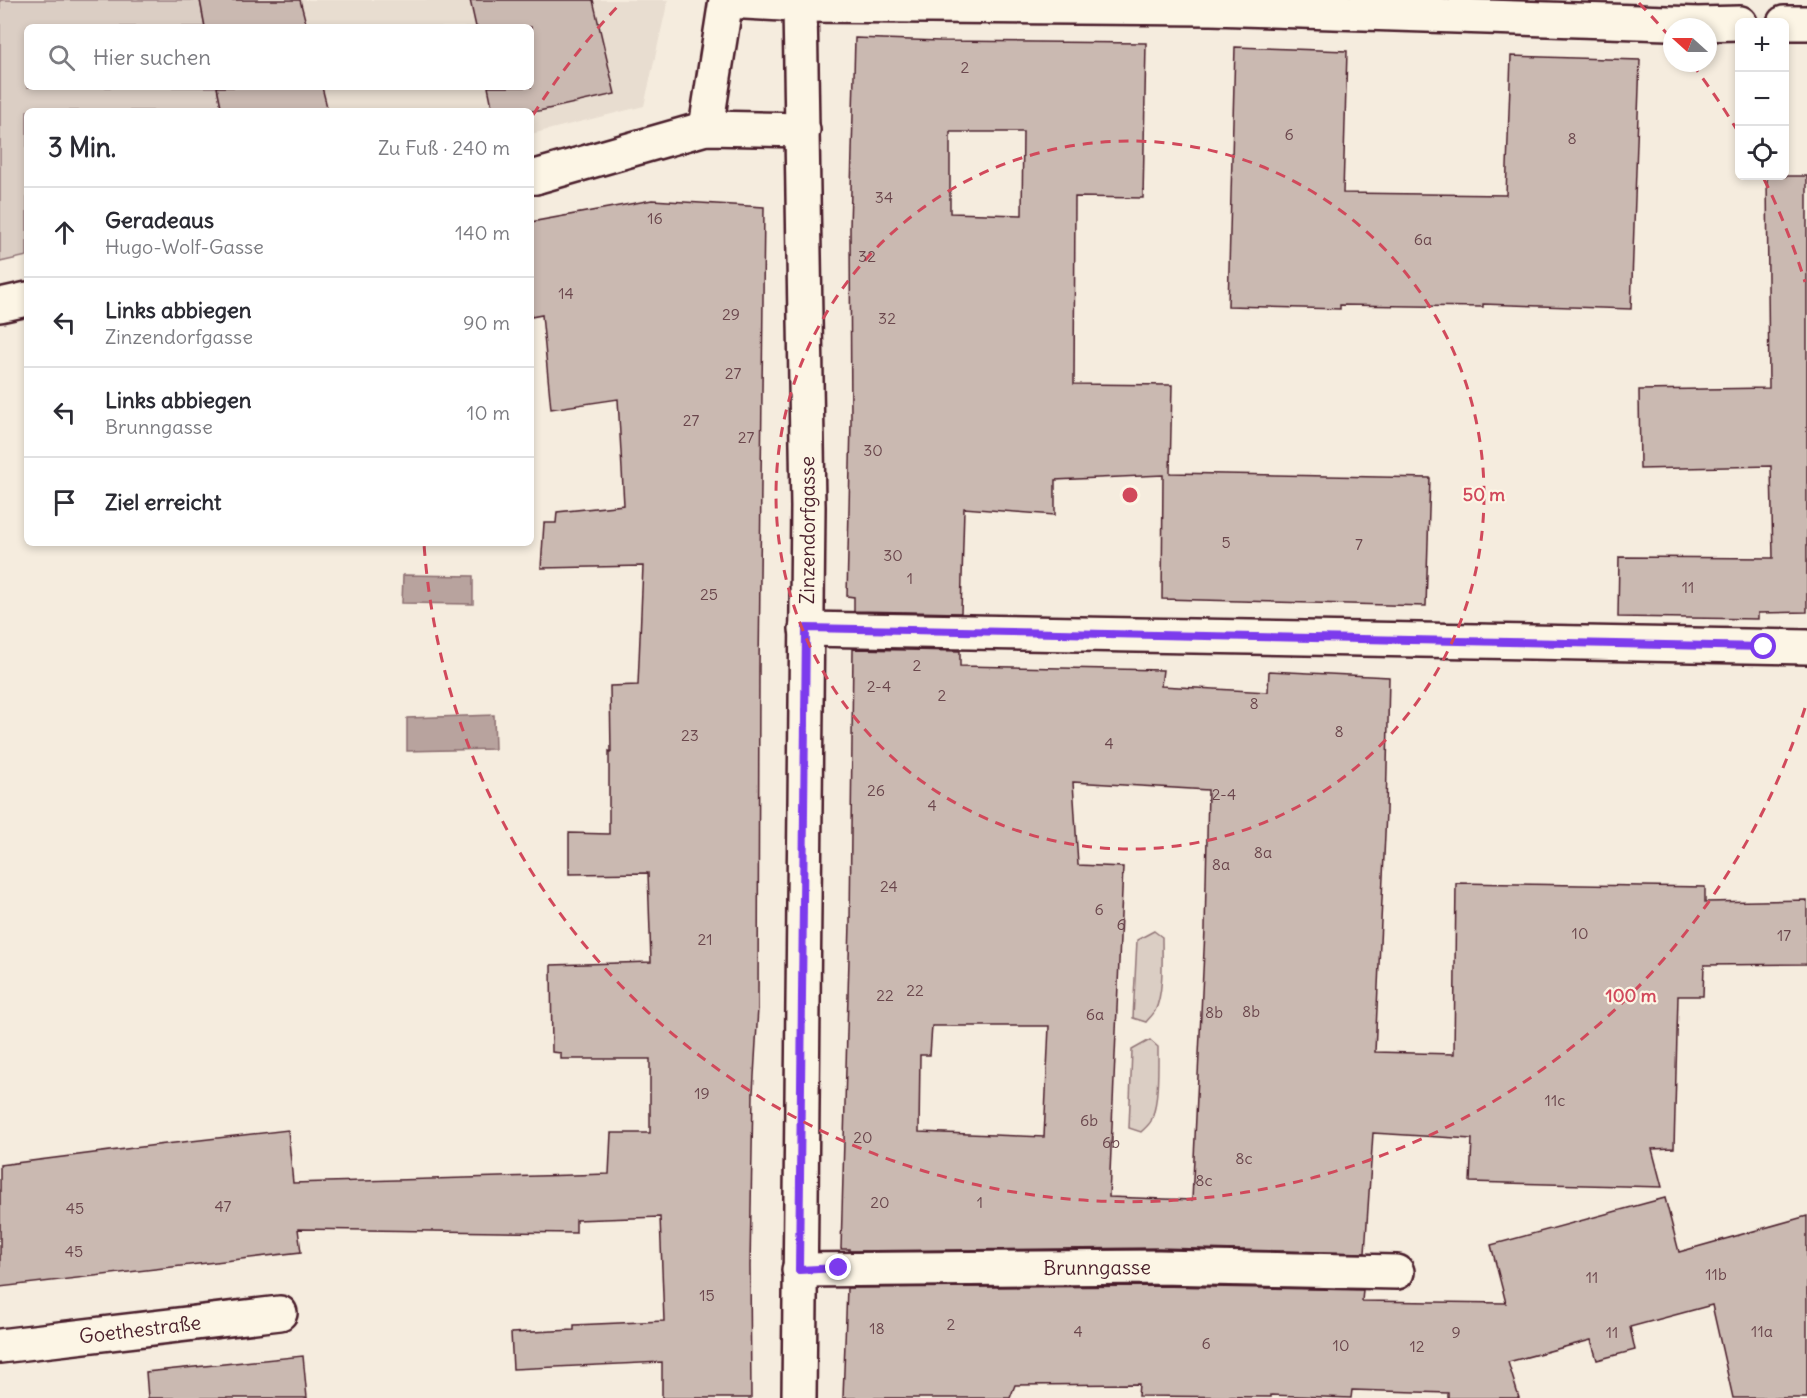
<!DOCTYPE html>
<html lang="de">
<meta charset="utf-8">
<style>
:root{--surface:#fff;--page:#f2f2f3;--text:#2b2b33;--muted:#7c7c81;--line:#e1e1e2}
body{margin:0;font-family:Delius,sans-serif;background:var(--page);color:var(--text)}
.controls{position:absolute;right:18px;top:18px;display:grid;overflow:hidden;border-radius:9px;box-shadow:0 3px 9px #0003}
.controls button{width:54px;height:54px;display:grid;place-items:center;padding:0;border:0;border-bottom:2px solid var(--line);background:var(--surface);color:var(--text);font:30px sans-serif}
.compass{position:absolute;left:1663px;top:18px;width:54px;height:54px;border-radius:50%;background:var(--surface);box-shadow:0 3px 9px #0003;rotate:291deg}
.stop{position:absolute;width:18px;height:18px;margin:-14px;border:4px solid #7c3aed;border-radius:50%;background:#fff}
.stop.end{background:#7c3aed;border-color:#fff;box-shadow:0 2px 6px #0008}
.list{margin:0;padding:0;list-style:none}
h2{display:flex;justify-content:space-between;align-items:center;height:78px;margin:0;padding:0 24px;font-size:26px}
h2 small{font-size:20px;font-weight:400;color:var(--muted)}
.list li{display:grid;grid-template-columns:39px 1fr auto;gap:18px;align-items:center;box-sizing:border-box;height:90px;padding:0 24px;border-top:2px solid var(--line)}
.list b{display:block;font-size:22px;white-space:nowrap}
.list p{margin:0;font-size:20px;white-space:nowrap;color:var(--muted)}
.list em{font-size:20px;font-style:normal;color:var(--muted)}
.icon{flex:none;width:33px;height:33px;fill:none;stroke:currentColor;stroke-width:2;stroke-linecap:round;stroke-linejoin:round}
.map{position:relative;flex:none;width:1807px;height:1398px;overflow:hidden}
.search{position:absolute;background:var(--surface);box-shadow:0 3px 9px #0003;left:24px;top:24px;width:510px;height:66px;display:flex;align-items:center;gap:15px;box-sizing:border-box;padding:0 21px;border-radius:9px;color:var(--muted);font-size:22px}
.panel{position:absolute;background:var(--surface);box-shadow:0 3px 9px #0003;left:24px;top:108px;width:510px;height:438px;border-radius:9px}
.map>svg:first-child{display:block}
</style>
<div class="map">
<svg width="1807" height="1398" viewBox="0 0 1807 1398">
<rect width="100%" height="100%" fill="#f5ecde"/>
<filter id="ink" filterUnits="userSpaceOnUse"><feTurbulence type="fractalNoise" baseFrequency=".0167" numOctaves="2"/><feDisplacementMap in="SourceGraphic" scale="12" xChannelSelector="R" yChannelSelector="G"/><feConvolveMatrix kernelMatrix="1 2 1 2 8 2 1 2 1" color-interpolation-filters="sRGB"/></filter>
<g filter="url(#ink)">
<path fill="#e8ddd0" fill-rule="evenodd" d="M0,0H668L644,106L531,134V111H27ZM27,27H531V87H27Z"/>
<g fill="#dbcec4" stroke="#927678" stroke-width="1.5">
<path d="M0,0H200L205,27H27V87H217L222,111H27V256L0,262Z"/>
<path d="M1154,931L1162,937C1162,957 1164,993 1155,1011C1153,1015 1148,1019 1146,1022L1133,1018L1137,940Z"/>
<path d="M1150,1040L1158,1047C1158,1067 1159,1103 1151,1121C1149,1125 1144,1129 1141,1132L1129,1128L1132,1050Z"/>
</g>
<g fill="#b8a39e" stroke="#8c6e70" stroke-width="1.5">
<path d="M403,575L473,576V604L402,603Z"/>
<path d="M494,715L495,749L407,751V718Z"/>
</g>
<g fill="#cab9b1" stroke="#4a1f2b" stroke-width="1.5" fill-rule="evenodd">
<path d="M200,0H300L307,27H205Z"/>
<path d="M470,0H593L615,94L539,111H493L488,87H531V27H476Z"/>
<path d="M855,38L940,41L1146,43L1143,198L1075,197L1074,384L1172,385L1170,473L1430,478L1426,606L1162,599L1163,475L1055,480V515L964,508L961,613L854,611V597L847,596L851,422L850,228ZM950,132H1023L1022,215L950,213Z"/>
<path d="M1235,47L1347,51L1343,193L1506,195L1511,56L1640,60L1631,309L1483,304V307L1340,305V309L1228,306Z"/>
<path d="M217,87H322L328,111H222Z"/>
<path d="M1767,176H1807V612L1758,613V619L1618,617L1619,557L1773,558L1771,466L1640,469L1639,390L1769,388Z"/>
<path d="M652,200L764,207L759,668L758,1008L753,1093L750,1266L751,1398H662V1362L513,1369L511,1333L574,1330V1325L664,1321L660,1217L576,1220V1233L298,1229L301,1252L0,1287V1165L157,1145L288,1130L293,1183L609,1174L611,1133H650V1059H561V1053L552,1052L551,965L651,962L648,873L569,874V833L609,834V751L611,752L610,686L638,685L643,566L541,568L544,523H556L557,512L624,505L618,399L551,409L542,315L531,317V222Z"/>
<path d="M853,649L960,651V666L1163,670L1161,686L1268,692L1269,671L1389,677L1386,812L1375,1052L1454,1054L1456,883L1705,887V902L1807,900V964L1704,965L1703,996H1678L1674,1148L1652,1149L1662,1187L1470,1182L1472,1139L1373,1133L1365,1253L1158,1248L849,1251V1249H841L850,923ZM1073,782L1208,790L1205,930L1192,1200L1109,1197L1123,867L1078,865ZM932,1026H1049L1044,1137L919,1132L920,1055H930Z"/>
<path d="M1665,1198L1679,1252L1807,1216V1398H1733L1712,1305L1630,1327L1635,1350L1597,1360L1591,1340L1508,1362L1519,1398H1448V1393L1352,1390L1351,1398L1271,1395V1397L1138,1396L1139,1384L1015,1385L1010,1398H843L847,1288L1158,1286L1363,1290L1362,1301L1506,1303L1491,1245Z"/>
<path d="M303,1356L307,1398H148L146,1372Z"/>
</g>
<g fill="none" stroke-linecap="round" stroke-linejoin="round">
<defs>
<g id="street">
<path d="M727,1L800,5L1212,8L1698,24L1740,23"/>
<path d="M1784,23H1807"/>
<path d="M706,128L726,0"/>
<path d="M535,177L706,128L803,130"/>
<path d="M806,629L1807,647"/>
<path id="s1" d="M799,1270L1158,1267L1397,1272"/>
<path id="s2" d="M0,1346L280,1313"/>
<path id="s3" d="M799,1398L808,507L800,5L803,0"/>
</g>
<g id="secondary">
<path d="M531,177H535"/>
<path d="M0,305L27,299"/>
</g>
</defs>
<use href="#street" stroke="#4a1f2b" stroke-width="38"/>
<use href="#secondary" stroke="#4a1f2b" stroke-width="38"/>
<use href="#street" stroke="#fcf5e5" stroke-width="33"/>
<use href="#secondary" stroke="#fcf5e5" stroke-width="33"/>
</g>
</g>
<g fill="none" stroke-linecap="round" stroke-linejoin="round" filter="url(#ink)">
<path stroke="#7c3aed" stroke-width="8" d="M839,1268L799,1270L806,628L1764,647"/>
</g>
<g fill="none" stroke="#d1495b" stroke-width="3" stroke-dasharray="10 8">
<circle cx="1130" cy="495" r="354"/>
<path d="M1805 708A708 708 0 0 1 424 544M533 115A708 708 0 0 1 621 3M1639 3A708 708 0 0 1 1668 35M1692 64A708 708 0 0 1 1737 130M1764 179A708 708 0 0 1 1805 282"/>
</g>
<g text-anchor="middle" stroke-width="4.5" stroke-linejoin="round" paint-order="stroke">
<g font-size="16" fill="#6a464c">
<text x="965" y="73">2</text>
<text x="1289" y="140">6</text>
<text x="1572" y="144">8</text>
<text x="884" y="203">34</text>
<text x="655" y="224">16</text>
<text x="1423" y="245">6a</text>
<text x="867" y="262">32</text>
<text x="566" y="299">14</text>
<text x="731" y="320">29</text>
<text x="887" y="324">32</text>
<text x="733" y="379">27</text>
<text x="691" y="426">27</text>
<text x="746" y="443">27</text>
<text x="873" y="456">30</text>
<text x="1226" y="548">5</text>
<text x="1359" y="550">7</text>
<text x="893" y="561">30</text>
<text x="910" y="584">1</text>
<text x="1688" y="593">11</text>
<text x="709" y="600">25</text>
<text x="917" y="671">2</text>
<text x="879" y="692">2-4</text>
<text x="942" y="701">2</text>
<text x="1254" y="709">8</text>
<text x="1339" y="737">8</text>
<text x="690" y="741">23</text>
<text x="1109" y="749">4</text>
<text x="876" y="796">26</text>
<text x="1224" y="800">2-4</text>
<text x="932" y="811">4</text>
<text x="1263" y="858">8a</text>
<text x="1221" y="870">8a</text>
<text x="889" y="892">24</text>
<text x="1099" y="915">6</text>
<text x="1121" y="930">6</text>
<text x="1580" y="939">10</text>
<text x="1784" y="941">17</text>
<text x="705" y="945">21</text>
<text x="915" y="996">22</text>
<text x="885" y="1001">22</text>
<text x="1251" y="1017">8b</text>
<text x="1214" y="1018">8b</text>
<text x="1095" y="1020">6a</text>
<text x="702" y="1099">19</text>
<text x="1555" y="1106">11c</text>
<text x="1089" y="1126">6b</text>
<text x="863" y="1143">20</text>
<text x="1111" y="1148">6b</text>
<text x="1244" y="1164">8c</text>
<text x="1204" y="1186">8c</text>
<text x="880" y="1208">20</text>
<text x="980" y="1208">1</text>
<text x="223" y="1212">47</text>
<text x="75" y="1214">45</text>
<text x="74" y="1257">45</text>
<text x="1716" y="1280">11b</text>
<text x="1592" y="1283">11</text>
<text x="707" y="1301">15</text>
<text x="951" y="1330">2</text>
<text x="877" y="1334">18</text>
<text x="1078" y="1337">4</text>
<text x="1762" y="1337">11a</text>
<text x="1456" y="1338">9</text>
<text x="1612" y="1338">11</text>
<text x="1206" y="1349">6</text>
<text x="1341" y="1351">10</text>
<text x="1417" y="1352">12</text>
</g>
<g font-size="20" fill="#4a1f2b" stroke="#fcf5e5">
<text dy="7" stroke="none"><textPath href="#s3" startOffset="868">Zinzendorfgasse</textPath></text>
<text dy="7" stroke="none"><textPath href="#s1" startOffset="298">Brunngasse</textPath></text>
<text dy="7" stroke="none"><textPath href="#s2" startOffset="141">Goethestraße</textPath></text>
</g>
</g>
<circle cx="1130" cy="495" r="9" fill="#d1495b" stroke="#fcf5e5" stroke-width="3"/>
<g font-size="18" text-anchor="middle" font-weight="bold" fill="#d1495b" stroke="#fcf5e5" stroke-width="4.5" stroke-linejoin="round" paint-order="stroke">
<text x="1484" y="501">50 m</text>
<text x="1631" y="1002">100 m</text>
</g>
</svg>
<div class="controls">
<button>+</button>
<button>−</button>
<button><svg class="icon" aria-label="locate" viewBox="0 0 24 24"><circle cx="12" cy="12" r="6"/><path d="M12 2v4M12 18v4M2 12h4M18 12h4"/></svg></button>
</div>
<svg class="compass" viewBox="-18 -18 36 36"><path d="M0-13l5 13h-10z" fill="#e53935"/><path d="M0 13l5-13h-10z" fill="#7c7c81"/></svg>
<div class="stop" style="left:1764px;top:647px"></div>
<div class="stop end" style="left:839px;top:1268px"></div>
<div class="search"><svg class="icon" aria-label="search" viewBox="0 0 24 24"><circle cx="10" cy="10" r="6"/><path d="M15 15l6 6"/></svg>Hier suchen</div>
<section class="panel">
<h2>3 Min.<small>Zu Fuß · 240 m</small></h2>
<ul class="list">
<li><svg class="icon" aria-label="ahead" viewBox="0 0 24 24"><path d="M12 20V5M6 11l6-6 6 6"/></svg><div><b>Geradeaus</b><p>Hugo-Wolf-Gasse</p></div><em>140 m</em></li>
<li><svg class="icon" aria-label="left" viewBox="0 0 24 24"><path d="M17 20v-9H6M10 6l-5 5 5 5"/></svg><div><b>Links abbiegen</b><p>Zinzendorfgasse</p></div><em>90 m</em></li>
<li><svg class="icon" aria-label="left" viewBox="0 0 24 24"><path d="M17 20v-9H6M10 6l-5 5 5 5"/></svg><div><b>Links abbiegen</b><p>Brunngasse</p></div><em>10 m</em></li>
<li><svg class="icon" aria-label="arrive" viewBox="0 0 24 24"><path d="M6 21V4h12l-3 4 3 4H6"/></svg><div><b>Ziel erreicht</b></div></li>
</ul>
</section>
</div>
